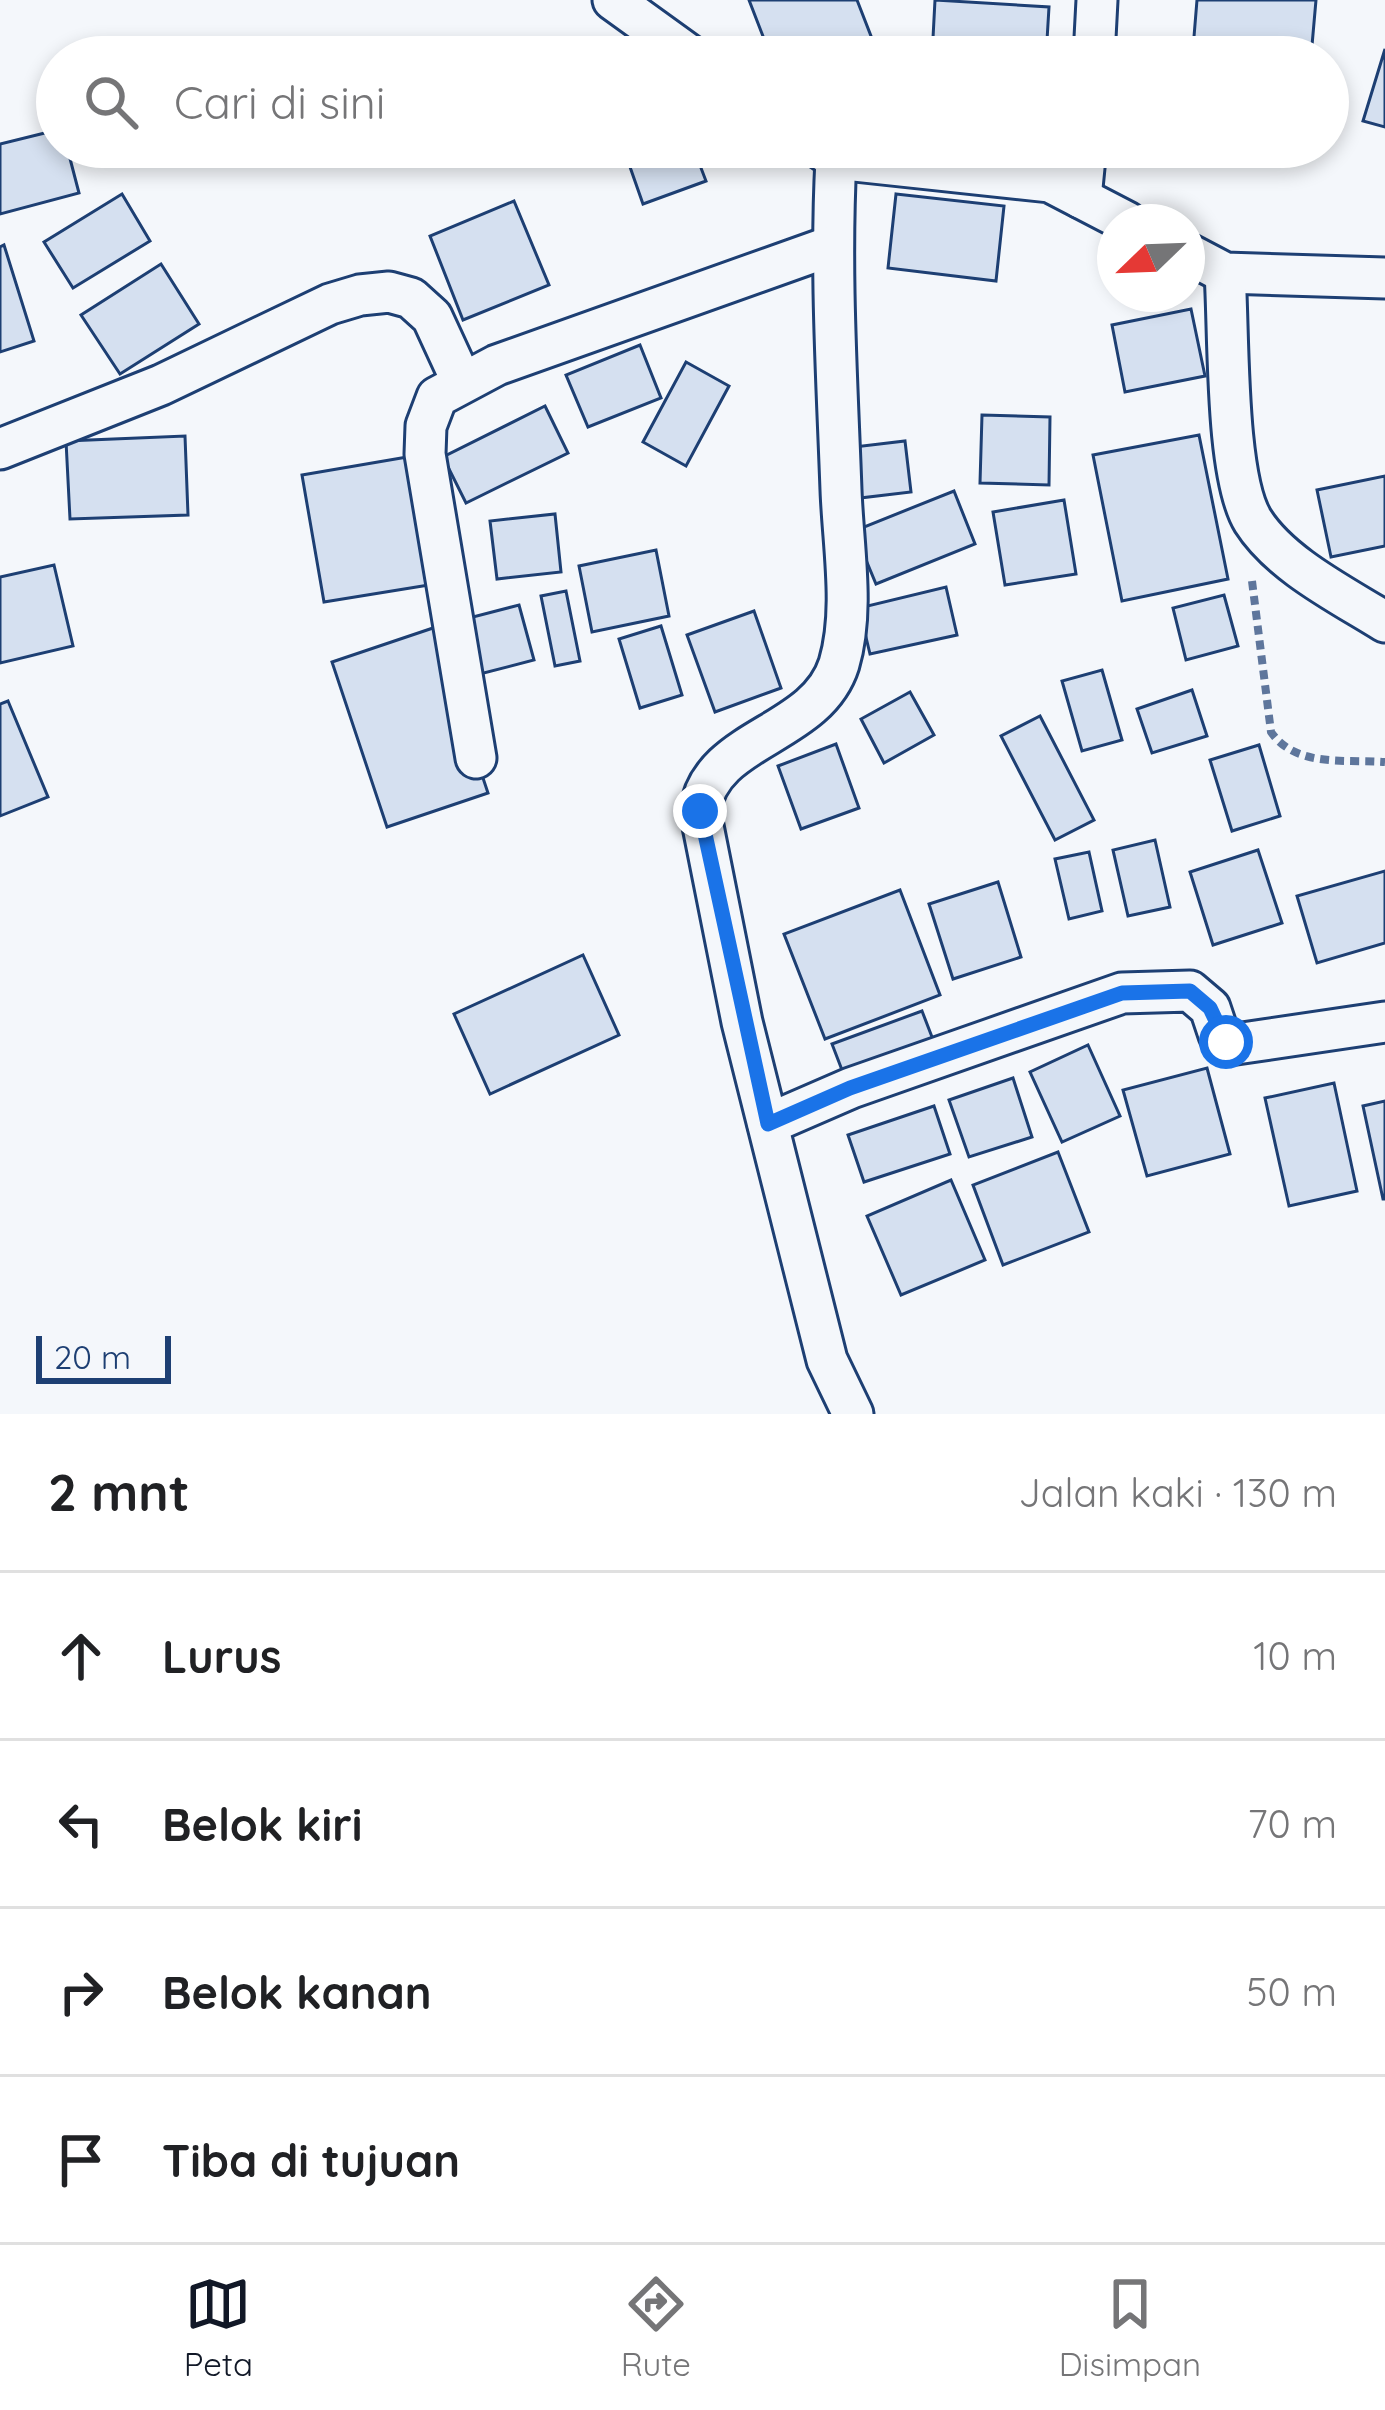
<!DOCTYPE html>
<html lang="id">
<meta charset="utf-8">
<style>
:root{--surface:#fff;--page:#f6f6f6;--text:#202124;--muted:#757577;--line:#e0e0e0;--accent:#111827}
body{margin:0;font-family:Quicksand,sans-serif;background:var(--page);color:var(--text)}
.compass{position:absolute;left:1097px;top:204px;width:108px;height:108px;border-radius:50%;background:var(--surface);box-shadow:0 6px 18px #0003;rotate:247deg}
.scale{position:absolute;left:36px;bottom:30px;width:135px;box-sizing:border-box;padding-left:12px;border:6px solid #1d3f73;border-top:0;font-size:33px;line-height:42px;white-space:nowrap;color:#1d3f73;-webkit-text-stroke:9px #f4f7fb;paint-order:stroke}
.stop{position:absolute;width:36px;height:36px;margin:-27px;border:9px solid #1a73e8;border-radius:50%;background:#fff}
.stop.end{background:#1a73e8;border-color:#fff;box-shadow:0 3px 12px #0008}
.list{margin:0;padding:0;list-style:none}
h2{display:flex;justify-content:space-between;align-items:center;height:156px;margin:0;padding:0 48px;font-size:51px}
h2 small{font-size:39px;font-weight:400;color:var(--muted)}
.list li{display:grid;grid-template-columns:78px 1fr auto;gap:36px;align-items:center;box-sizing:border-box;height:168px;padding:0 48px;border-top:3px solid var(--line)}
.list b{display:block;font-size:45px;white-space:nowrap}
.list em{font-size:39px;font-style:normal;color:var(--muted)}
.icon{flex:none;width:66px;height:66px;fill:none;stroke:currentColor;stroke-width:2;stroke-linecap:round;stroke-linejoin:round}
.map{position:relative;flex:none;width:1385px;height:1414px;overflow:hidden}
.search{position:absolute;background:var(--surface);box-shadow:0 6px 18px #0003;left:36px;right:36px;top:36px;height:132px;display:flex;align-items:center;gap:30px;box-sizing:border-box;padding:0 42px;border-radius:66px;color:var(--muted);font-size:45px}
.sheet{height:828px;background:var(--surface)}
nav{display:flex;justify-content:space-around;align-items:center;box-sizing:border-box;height:168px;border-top:3px solid var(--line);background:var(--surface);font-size:33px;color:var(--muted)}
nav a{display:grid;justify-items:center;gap:6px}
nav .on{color:var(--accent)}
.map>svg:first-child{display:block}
</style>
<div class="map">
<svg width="1385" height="1414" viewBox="0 0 1385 1414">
<rect width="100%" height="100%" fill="#f4f7fb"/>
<g fill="#d5e0f0" stroke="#1d3f73" stroke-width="3">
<path d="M749,0H857L876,49L855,57H771Z"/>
<path d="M935,0L1049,7L1046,57H932Z"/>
<path d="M1197,0H1316L1311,57L1193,49Z"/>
<path d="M1385,49V127L1363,121Z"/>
<path d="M57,130V147H67L79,193L0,214V144Z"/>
<path d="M623,147H693L706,181L643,204Z"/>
<path d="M122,194L150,241L73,288L44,242Z"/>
<path d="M896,194L1004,206L996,281L888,268Z"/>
<path d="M514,201L549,285L463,320L430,236Z"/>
<path d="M4,245L34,341L0,352V247Z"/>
<path d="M161,264L199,324L120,374L81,315Z"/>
<path d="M1191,309L1205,376L1125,392L1112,325Z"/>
<path d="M640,345L661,398L588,427L566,375Z"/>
<path d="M686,362L729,386L686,466L643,442Z"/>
<path d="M545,406L568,453L466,503L443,457Z"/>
<path d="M982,415L1050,417L1049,485L980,483Z"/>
<path d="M1199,435L1228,579L1122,601L1093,455Z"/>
<path d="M185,436L188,515L70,519L66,441Z"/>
<path d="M905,441L911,492L860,498L854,447Z"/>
<path d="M413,456L435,584L324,602L302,475Z"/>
<path d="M1385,476V546L1331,557L1317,490Z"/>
<path d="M954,491L975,544L876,584L854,531Z"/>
<path d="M1064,500L1076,574L1005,585L993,512Z"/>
<path d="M555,514L561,572L497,579L490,521Z"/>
<path d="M656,550L669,616L592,632L579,566Z"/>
<path d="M54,565L73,646L0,663V577Z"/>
<path d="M946,587L957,635L870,654L859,608Z"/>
<path d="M566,591L580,661L555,666L541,596Z"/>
<path d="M1224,595L1238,646L1186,660L1173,608Z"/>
<path d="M519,605L534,660L480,674L465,619Z"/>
<path d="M754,611L781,688L715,712L687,635Z"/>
<path d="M661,626L682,695L640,708L619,639Z"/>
<path d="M433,628L488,793L387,827L332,662Z"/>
<path d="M1102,670L1122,740L1082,751L1062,681Z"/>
<path d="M1192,690L1207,736L1152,753L1137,709Z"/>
<path d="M910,692L934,735L884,763L861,719Z"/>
<path d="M8,701L48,797L0,816V704Z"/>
<path d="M1040,716L1094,820L1055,840L1001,736Z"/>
<path d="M836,744L859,808L801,829L778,766Z"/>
<path d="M1259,745L1280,816L1232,831L1210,760Z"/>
<path d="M1155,840L1170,907L1128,916L1113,850Z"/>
<path d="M1258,850L1282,923L1213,945L1190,872Z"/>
<path d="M1089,852L1102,911L1069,919L1055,859Z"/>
<path d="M1385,871V943L1317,963L1297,896Z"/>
<path d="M998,882L1021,957L953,979L929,904Z"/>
<path d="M900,890L940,995L825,1039L784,934Z"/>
<path d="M583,955L619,1035L490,1094L454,1014Z"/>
<path d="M922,1011L937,1050L847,1083L832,1044Z"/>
<path d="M1088,1045L1120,1116L1062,1142L1030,1072Z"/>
<path d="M1207,1068L1230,1154L1147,1176L1123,1090Z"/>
<path d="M1013,1078L1032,1137L969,1157L949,1100Z"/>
<path d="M1334,1083L1357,1191L1289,1206L1265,1098Z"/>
<path d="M1385,1101V1199H1383L1363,1106Z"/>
<path d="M934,1106L950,1154L864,1182L848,1135Z"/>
<path d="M1058,1152L1089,1232L1003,1265L973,1185Z"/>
<path d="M951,1180L985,1260L901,1295L867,1216Z"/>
</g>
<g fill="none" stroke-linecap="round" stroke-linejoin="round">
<defs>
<g id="street">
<path d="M613,0L692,57"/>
<path d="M1094,57L1097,0"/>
<path d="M818,147L836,159L1050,182L1127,222"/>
<path d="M836,159C830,270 837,380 841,490C843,546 855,610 839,664C816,737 710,736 700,811L742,1022L827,1360L853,1414"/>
<path d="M1081,198L1086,147"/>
<path d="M1187,253L1225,273L1385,278"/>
<path d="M1225,273C1229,331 1225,476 1253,521C1281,565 1342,595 1385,622"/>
<path d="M0,449L161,385L330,304L360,295L389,292L411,298L432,317L461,380"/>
<path d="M476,758L425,454L426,426L437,397L497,365L831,246"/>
<path d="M768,1124L851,1088L1122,993L1190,991L1210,1008L1219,1035L1236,1044L1385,1022"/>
</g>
</defs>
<use href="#street" stroke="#1d3f73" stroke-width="45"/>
<path stroke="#5e769c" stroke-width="8" stroke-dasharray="9 6" stroke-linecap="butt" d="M1252,581L1271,732C1296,768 1345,759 1385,762"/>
<use href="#street" stroke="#f4f7fb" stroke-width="39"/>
</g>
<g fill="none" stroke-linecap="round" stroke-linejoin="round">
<path stroke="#1a73e8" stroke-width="15" d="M700,811L768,1124L850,1088L1122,993L1190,991L1210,1008L1226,1042"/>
</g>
</svg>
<svg class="compass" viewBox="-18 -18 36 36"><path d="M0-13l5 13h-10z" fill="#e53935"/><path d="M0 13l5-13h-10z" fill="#757577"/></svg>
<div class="scale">20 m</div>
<div class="stop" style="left:1226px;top:1042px"></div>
<div class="stop end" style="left:700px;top:811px"></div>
<div class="search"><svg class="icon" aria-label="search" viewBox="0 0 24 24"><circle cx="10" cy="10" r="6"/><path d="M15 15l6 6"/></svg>Cari di sini</div>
</div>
<section class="sheet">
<h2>2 mnt<small>Jalan kaki · 130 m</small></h2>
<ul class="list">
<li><svg class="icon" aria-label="ahead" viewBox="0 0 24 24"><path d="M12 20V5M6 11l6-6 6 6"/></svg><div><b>Lurus</b></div><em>10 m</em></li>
<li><svg class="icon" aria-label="left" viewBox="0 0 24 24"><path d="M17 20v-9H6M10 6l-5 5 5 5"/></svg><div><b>Belok kiri</b></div><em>70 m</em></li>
<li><svg class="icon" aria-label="right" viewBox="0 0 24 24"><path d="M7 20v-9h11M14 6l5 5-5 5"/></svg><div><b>Belok kanan</b></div><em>50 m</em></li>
<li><svg class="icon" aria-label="arrive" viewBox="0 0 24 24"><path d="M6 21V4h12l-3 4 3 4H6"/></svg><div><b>Tiba di tujuan</b></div></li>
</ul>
</section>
<nav>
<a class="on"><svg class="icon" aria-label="map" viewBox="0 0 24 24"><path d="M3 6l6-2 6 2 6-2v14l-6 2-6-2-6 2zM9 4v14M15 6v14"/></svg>Peta</a>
<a><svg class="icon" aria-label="directions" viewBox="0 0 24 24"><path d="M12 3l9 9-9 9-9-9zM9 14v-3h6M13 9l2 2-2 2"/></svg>Rute</a>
<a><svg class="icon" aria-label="saved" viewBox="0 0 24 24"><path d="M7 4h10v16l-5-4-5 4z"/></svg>Disimpan</a>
</nav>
